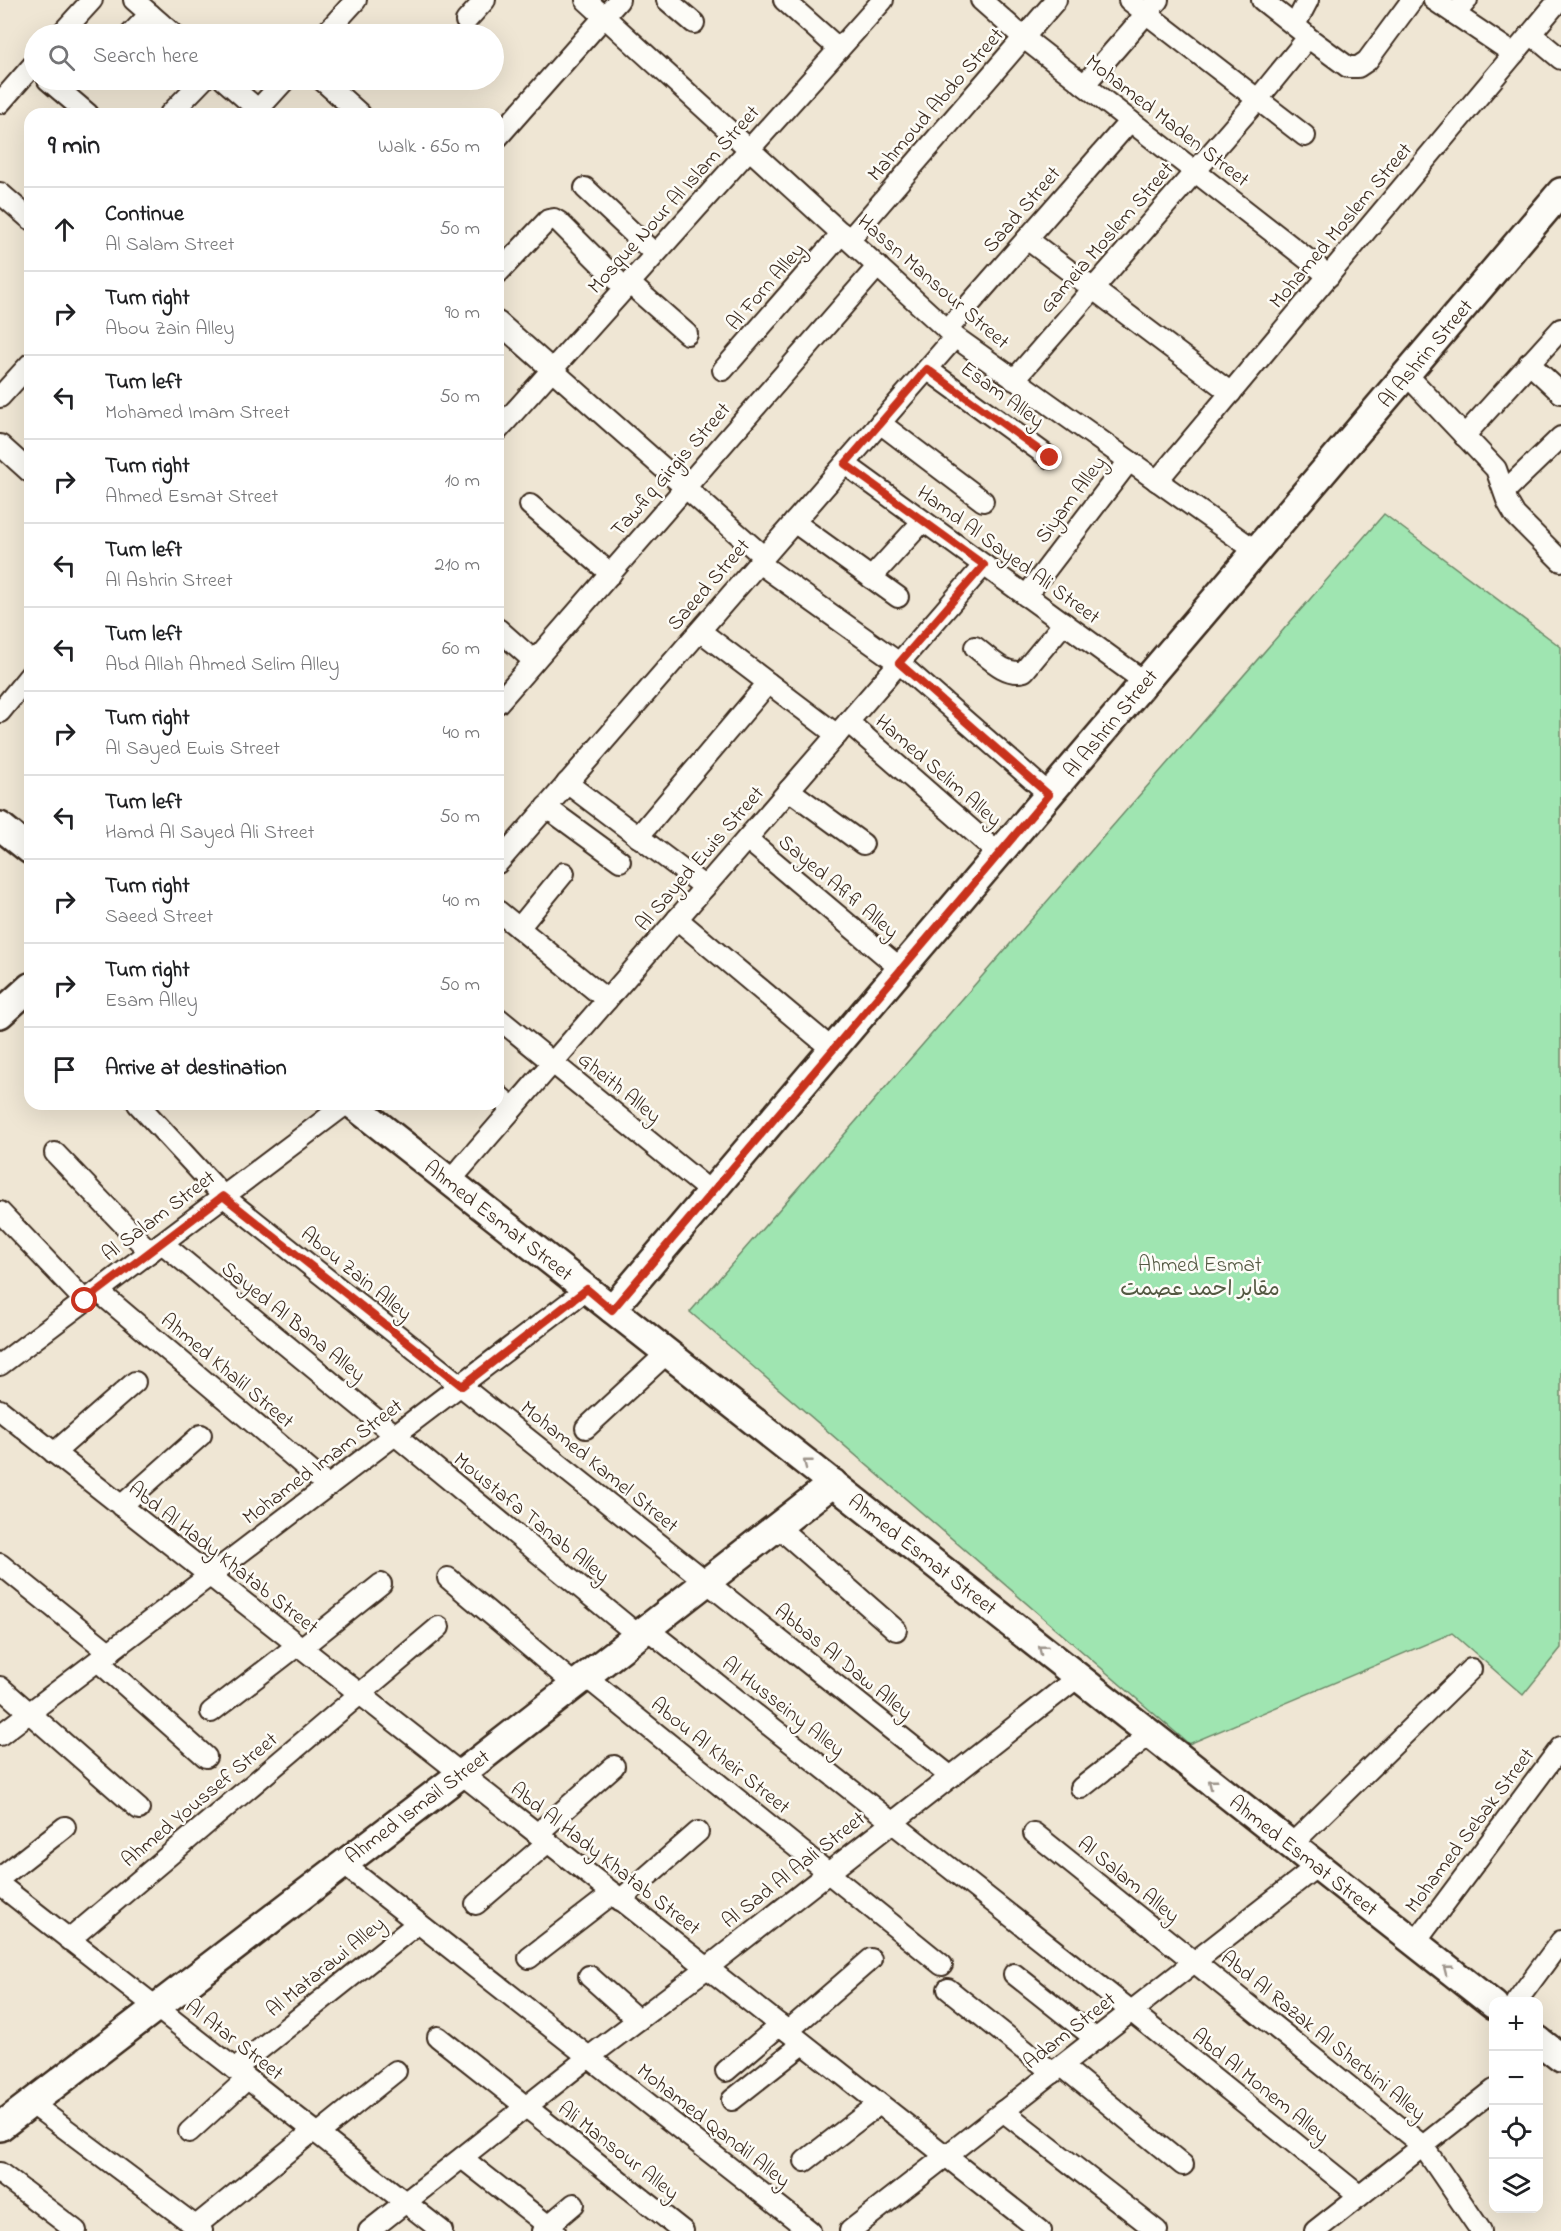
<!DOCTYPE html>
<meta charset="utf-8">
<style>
:root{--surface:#fff;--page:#f2f2f2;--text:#202124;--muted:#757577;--line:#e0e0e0}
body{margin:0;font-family:"Indie Flower","Playpen Sans Arabic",sans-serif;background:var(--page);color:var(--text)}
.controls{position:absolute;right:18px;bottom:18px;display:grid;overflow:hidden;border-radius:12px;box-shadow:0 6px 24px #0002}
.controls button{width:54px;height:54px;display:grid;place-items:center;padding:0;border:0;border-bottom:2px solid var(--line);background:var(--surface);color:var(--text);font:30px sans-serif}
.stop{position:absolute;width:18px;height:18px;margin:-14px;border:4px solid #c8321e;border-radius:50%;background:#fff}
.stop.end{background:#c8321e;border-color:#fff;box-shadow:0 2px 6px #0008}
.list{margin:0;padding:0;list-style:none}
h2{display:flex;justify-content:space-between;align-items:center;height:78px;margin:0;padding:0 24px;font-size:26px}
h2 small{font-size:20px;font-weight:400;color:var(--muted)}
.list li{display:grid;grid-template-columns:39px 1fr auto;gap:18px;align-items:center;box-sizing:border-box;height:84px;padding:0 24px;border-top:2px solid var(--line)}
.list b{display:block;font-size:22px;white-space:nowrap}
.list p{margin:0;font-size:20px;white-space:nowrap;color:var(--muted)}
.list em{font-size:20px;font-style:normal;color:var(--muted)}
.icon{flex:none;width:33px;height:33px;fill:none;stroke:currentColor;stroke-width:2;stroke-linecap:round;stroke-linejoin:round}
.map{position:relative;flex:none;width:1561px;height:2231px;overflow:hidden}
.search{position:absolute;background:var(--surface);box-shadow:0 6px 24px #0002;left:24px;top:24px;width:480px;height:66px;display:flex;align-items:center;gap:15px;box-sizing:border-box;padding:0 21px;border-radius:33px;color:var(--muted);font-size:22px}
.panel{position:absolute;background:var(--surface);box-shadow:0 6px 24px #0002;left:24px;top:108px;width:480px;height:1002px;border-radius:18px}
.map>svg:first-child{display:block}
</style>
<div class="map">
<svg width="1561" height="2231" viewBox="0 0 1561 2231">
<rect width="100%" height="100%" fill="#efe6d4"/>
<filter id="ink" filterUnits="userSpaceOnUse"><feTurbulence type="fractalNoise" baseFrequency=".0167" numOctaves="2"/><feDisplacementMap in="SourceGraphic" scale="12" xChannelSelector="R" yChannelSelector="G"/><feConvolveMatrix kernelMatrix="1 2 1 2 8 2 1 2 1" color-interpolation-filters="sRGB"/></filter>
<g filter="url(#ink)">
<path fill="#9fe5b1" stroke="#6d8868" stroke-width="1.5" d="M1384,514L1561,647V1648L1523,1695L1452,1633L1189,1744L690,1312Z"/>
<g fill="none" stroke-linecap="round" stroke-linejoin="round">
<defs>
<g id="street">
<path d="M134,0L173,34"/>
<path d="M586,0L955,337L1256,551"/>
<path d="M667,0L694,23"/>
<path d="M784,0L839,49"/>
<path d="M981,0L1024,38L1329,276"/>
<path d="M1129,0L1305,136"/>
<path d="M1434,0L1514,54"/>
<path d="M1455,14L1467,0"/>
<path d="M466,21L485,0"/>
<path d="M1295,25L1308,0"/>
<path d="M61,34L92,0"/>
<path d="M131,34L150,14"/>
<path d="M325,34L356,0"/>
<path d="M1531,34L1561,59"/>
<path d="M1306,36L1348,67H1358L1367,61L1412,0"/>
<path d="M48,80L88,114"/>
<path d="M224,80L263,114"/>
<path d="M322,80L360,114"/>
<path d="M1084,85L1158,0"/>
<path d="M0,103L34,64"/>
<path d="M170,114L203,80"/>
<path d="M254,114L285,80"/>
<path d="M498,137L619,0"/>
<path d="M585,188L655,254"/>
<path d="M0,193L30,219"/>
<path d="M1027,239L1231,393"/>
<path d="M849,240L1056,0"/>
<path d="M498,273L548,220L554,219L559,222L625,288"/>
<path d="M629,283L687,334"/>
<path d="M498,322L764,557"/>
<path d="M947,330L1130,121"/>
<path d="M1529,363L1561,393"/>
<path d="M927,369L1050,458"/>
<path d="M723,370L842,233"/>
<path d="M1407,375L1496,469L1508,503L1515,515L1561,561"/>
<path d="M1014,380L1258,99L1306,40L1305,34L1262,0"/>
<path d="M0,397L30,364"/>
<path d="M880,423L983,501"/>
<path d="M498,430L883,0"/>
<path d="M1464,436L1561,329"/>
<path d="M0,445L30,472"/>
<path d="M845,464L1145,682"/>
<path d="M1157,481L1559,0"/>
<path d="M1505,491L1561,437"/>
<path d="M530,505L611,574"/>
<path d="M794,522L898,597"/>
<path d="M759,563L899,663L1049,794"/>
<path d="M871,578L923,521"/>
<path d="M1026,596L1129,461"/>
<path d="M498,629L534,661"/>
<path d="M700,631L837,735"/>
<path d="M975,647C988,657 1006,677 1024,671L1064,623"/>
<path d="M498,703L878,266"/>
<path d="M0,712L30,675"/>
<path d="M848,722L999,854"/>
<path d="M567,783L705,887"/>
<path d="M789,790L863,844"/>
<path d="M546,807L620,861"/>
<path d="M638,837L768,683"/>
<path d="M747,839L901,969"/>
<path d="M498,863L955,337"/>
<path d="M498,911L607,1000"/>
<path d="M677,919L833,1050"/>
<path d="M519,928L564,873"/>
<path d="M498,1018L712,1193"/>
<path d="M498,1095L513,1108"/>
<path d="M138,1104L223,1196L951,1777"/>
<path d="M55,1153L150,1252"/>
<path d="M450,1181L984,565"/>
<path d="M0,1212L85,1301"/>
<path d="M162,1243L638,1635"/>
<path d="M98,1291L328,1486"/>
<path d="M0,1365L346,1104"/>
<path d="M0,1410L1041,2231"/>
<path d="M586,1428L667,1353"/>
<path d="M54,1453L135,1382"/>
<path d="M121,1506L201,1435"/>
<path d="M778,1527L896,1630"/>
<path d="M0,1564L110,1653"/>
<path d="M448,1578L574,1684"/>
<path d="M646,1628L1131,2011L1360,2196"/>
<path d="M301,1648L381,1584"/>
<path d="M98,1661L206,1757"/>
<path d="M585,1676L942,1965"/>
<path d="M0,1687L139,1809"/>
<path d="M211,1712L298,1645"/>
<path d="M0,1735L587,1289"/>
<path d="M1081,1788L1150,1734"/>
<path d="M1034,1833L1423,2146L1481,2231"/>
<path d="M537,1834L614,1766"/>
<path d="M1291,1845L1471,1669"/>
<path d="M342,1863L810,2231"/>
<path d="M0,1878L65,1827"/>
<path d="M0,1885L442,2231"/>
<path d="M620,1900L698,1832"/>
<path d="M476,1904L548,1842"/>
<path d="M69,1940L439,1627"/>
<path d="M1415,1943L1561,1747"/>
<path d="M529,1958L613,1893"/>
<path d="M1014,1974L1096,2039"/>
<path d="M589,1976L638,2020"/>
<path d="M948,1989L1053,2073"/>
<path d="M1516,2002L1561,1941"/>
<path d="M788,2031L871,1959"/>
<path d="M438,2037L683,2231"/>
<path d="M1062,2066L1183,2165"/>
<path d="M235,2069L418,1923"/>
<path d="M726,2071L780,2025"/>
<path d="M732,2100L803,2044"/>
<path d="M31,2103L202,2231"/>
<path d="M1003,2111L1157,2231"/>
<path d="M189,2132L247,2079"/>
<path d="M318,2134L396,2071"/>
<path d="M462,2158L555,2231"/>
<path d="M805,2161L879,2104"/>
<path d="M0,2173L76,2231"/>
<path d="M196,2226L313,2131"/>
<path d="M369,2231L589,2057L707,1968L1078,1677"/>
<path d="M542,2231L574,2204"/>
<path d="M850,2231L1317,1866"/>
<path d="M1315,2231L1494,2090"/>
</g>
<g id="secondary">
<path d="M0,826L30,850"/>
<path d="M0,1014L30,987"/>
<path d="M352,1104L1494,2005"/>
<path d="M612,1309L1561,192"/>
<path d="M1538,2040L1561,2058"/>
<path d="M0,2127L461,1774L833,1483"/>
</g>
</defs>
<use href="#street" stroke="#3b2a1e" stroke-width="24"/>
<use href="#secondary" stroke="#3b2a1e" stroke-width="32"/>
<use href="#street" stroke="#fdfcf7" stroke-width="20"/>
<use href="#secondary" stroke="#fdfcf7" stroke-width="27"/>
</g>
<defs><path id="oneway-chevron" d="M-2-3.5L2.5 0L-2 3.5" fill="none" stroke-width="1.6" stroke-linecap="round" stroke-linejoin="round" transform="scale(1.5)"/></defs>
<g stroke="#9c938a">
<use href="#oneway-chevron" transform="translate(807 1463) rotate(-142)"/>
<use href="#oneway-chevron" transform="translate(1042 1649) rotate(-142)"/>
<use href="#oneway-chevron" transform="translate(1212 1783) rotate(-142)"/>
<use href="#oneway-chevron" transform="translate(1447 1969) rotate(-142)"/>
</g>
</g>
<g fill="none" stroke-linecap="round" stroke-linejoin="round" filter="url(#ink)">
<path stroke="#c8321e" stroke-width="8" d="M85,1301L223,1196L462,1386L587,1289L612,1310L1049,795L899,663L984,565L845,464L927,369L1050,458"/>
</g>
<g text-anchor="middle" stroke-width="5" stroke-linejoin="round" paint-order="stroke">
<g font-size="21" fill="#3b2a1e" stroke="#fdfcf7">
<text transform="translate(935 104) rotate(-49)" y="7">Mahmoud Abdo Street</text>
<text transform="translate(1168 120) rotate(38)" y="7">Mohamed Maden Street</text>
<text transform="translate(673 199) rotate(-48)" y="7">Mosque Nour Al Islam Street</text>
<text transform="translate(1021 209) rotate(-49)" y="7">Saad Street</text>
<text transform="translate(1340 225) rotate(-50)" y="7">Mohamed Moslem Street</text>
<text transform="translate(1106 237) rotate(-49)" y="7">Gameia Moslem Street</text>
<text transform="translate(934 281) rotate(41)" y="7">Hassn Mansour Street</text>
<text transform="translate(765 286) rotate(-49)" y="7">Al Forn Alley</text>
<text transform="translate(1425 353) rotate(-50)" y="7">Al Ashrin Street</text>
<text transform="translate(1003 394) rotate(36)" y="7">Esam Alley</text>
<text transform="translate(670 469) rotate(-49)" y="7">Tawfiq Girgis Street</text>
<text transform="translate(1070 499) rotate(-53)" y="7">Siyam Alley</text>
<text transform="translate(1009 554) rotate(36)" y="7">Hamd Al Sayed Ali Street</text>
<text transform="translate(708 584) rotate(-49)" y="7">Saeed Street</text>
<text transform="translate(1110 723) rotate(-50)" y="7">Al Ashrin Street</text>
<text transform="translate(939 770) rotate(41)" y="7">Hamed Selim Alley</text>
<text transform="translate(699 858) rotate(-49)" y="7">Al Sayed Ewis Street</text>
<text transform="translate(839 886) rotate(40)" y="7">Sayed Afifi Alley</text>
<text transform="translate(620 1087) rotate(39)" y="7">Gheith Alley</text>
<text transform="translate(158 1215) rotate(-37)" y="7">Al Salam Street</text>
<text transform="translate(499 1220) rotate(38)" y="7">Ahmed Esmat Street</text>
<text transform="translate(357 1273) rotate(39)" y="7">Abou Zain Alley</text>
<text transform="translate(294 1321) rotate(39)" y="7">Sayed Al Bana Alley</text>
<text transform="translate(228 1370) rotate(40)" y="7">Ahmed Khalil Street</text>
<text transform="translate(322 1461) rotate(-37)" y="7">Mohamed Imam Street</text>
<text transform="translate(600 1466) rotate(39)" y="7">Mohamed Kamel Street</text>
<text transform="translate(532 1517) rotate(39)" y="7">Moustafa Tanab Alley</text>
<text transform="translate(923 1554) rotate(38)" y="7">Ahmed Esmat Street</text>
<text transform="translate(224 1557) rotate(38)" y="7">Abd Al Hady Khatab Street</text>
<text transform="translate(844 1661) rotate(39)" y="7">Abbas Al Daw Alley</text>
<text transform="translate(784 1706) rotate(38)" y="7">Al Husseiny Alley</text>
<text transform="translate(721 1755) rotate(39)" y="7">Abou Al Kheir Street</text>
<text transform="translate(199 1799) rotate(-40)" y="7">Ahmed Youssef Street</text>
<text transform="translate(417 1806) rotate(-37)" y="7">Ahmed Ismail Street</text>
<text transform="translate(1469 1830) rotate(-53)" y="7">Mohamed Sebak Street</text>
<text transform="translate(1304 1855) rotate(38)" y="7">Ahmed Esmat Street</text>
<text transform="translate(606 1858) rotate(38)" y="7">Abd Al Hady Khatab Street</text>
<text transform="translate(793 1869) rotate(-38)" y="7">Al Sad Al Aali Street</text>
<text transform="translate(1129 1879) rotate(39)" y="7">Al Salam Alley</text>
<text transform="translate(325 1966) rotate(-39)" y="7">Al Matarawi Alley</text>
<text transform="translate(1069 2030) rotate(-38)" y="7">Adam Street</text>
<text transform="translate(1324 2035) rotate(39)" y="7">Abd Al Razak Al Sherbini Alley</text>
<text transform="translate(235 2039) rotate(38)" y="7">Al Atar Street</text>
<text transform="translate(1261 2085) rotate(39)" y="7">Abd Al Monem Alley</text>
<text transform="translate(714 2125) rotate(38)" y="7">Mohamed Qandil Alley</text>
<text transform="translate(619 2150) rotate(38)" y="7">Ali Mansour Alley</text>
</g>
<g font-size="21" fill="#545943" stroke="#fdfcf7">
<text x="1200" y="1271">Ahmed Esmat<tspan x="1200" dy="24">مقابر احمد عصمت</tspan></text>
</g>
</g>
</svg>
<div class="controls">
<button>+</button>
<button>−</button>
<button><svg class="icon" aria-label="locate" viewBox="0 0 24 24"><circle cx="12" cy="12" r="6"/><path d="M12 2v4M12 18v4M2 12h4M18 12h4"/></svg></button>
<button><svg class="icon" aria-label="layers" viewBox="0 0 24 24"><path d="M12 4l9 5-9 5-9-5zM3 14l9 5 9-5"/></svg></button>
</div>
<div class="stop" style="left:85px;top:1301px"></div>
<div class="stop end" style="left:1050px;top:458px"></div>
<div class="search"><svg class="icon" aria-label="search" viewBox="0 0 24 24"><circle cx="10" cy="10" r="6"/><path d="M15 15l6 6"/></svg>Search here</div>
<section class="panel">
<h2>9 min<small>Walk · 650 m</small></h2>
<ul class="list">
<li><svg class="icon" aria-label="ahead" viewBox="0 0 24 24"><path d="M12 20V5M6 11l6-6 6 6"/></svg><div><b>Continue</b><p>Al Salam Street</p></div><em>50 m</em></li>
<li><svg class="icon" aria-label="right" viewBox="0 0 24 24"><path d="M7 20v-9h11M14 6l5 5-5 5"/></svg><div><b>Turn right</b><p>Abou Zain Alley</p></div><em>90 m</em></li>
<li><svg class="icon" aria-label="left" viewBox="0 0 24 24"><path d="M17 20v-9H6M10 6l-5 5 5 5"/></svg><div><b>Turn left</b><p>Mohamed Imam Street</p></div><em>50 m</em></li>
<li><svg class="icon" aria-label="right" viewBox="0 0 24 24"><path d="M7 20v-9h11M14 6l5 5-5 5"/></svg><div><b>Turn right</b><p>Ahmed Esmat Street</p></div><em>10 m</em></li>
<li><svg class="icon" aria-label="left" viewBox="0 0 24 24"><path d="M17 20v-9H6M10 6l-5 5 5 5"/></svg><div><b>Turn left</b><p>Al Ashrin Street</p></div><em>210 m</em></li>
<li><svg class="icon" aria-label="left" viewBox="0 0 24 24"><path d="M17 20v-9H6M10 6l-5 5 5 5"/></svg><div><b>Turn left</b><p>Abd Allah Ahmed Selim Alley</p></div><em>60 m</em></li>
<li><svg class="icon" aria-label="right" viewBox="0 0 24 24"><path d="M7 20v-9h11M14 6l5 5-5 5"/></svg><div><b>Turn right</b><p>Al Sayed Ewis Street</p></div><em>40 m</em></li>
<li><svg class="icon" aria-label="left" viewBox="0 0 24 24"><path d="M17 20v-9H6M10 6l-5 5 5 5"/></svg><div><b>Turn left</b><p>Hamd Al Sayed Ali Street</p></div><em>50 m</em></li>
<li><svg class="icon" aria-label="right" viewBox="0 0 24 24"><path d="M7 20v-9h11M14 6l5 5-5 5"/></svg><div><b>Turn right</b><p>Saeed Street</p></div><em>40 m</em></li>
<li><svg class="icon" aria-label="right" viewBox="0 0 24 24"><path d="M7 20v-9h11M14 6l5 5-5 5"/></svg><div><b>Turn right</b><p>Esam Alley</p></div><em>50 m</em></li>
<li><svg class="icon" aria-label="arrive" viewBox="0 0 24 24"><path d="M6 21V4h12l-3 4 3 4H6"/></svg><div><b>Arrive at destination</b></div></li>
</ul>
</section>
</div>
